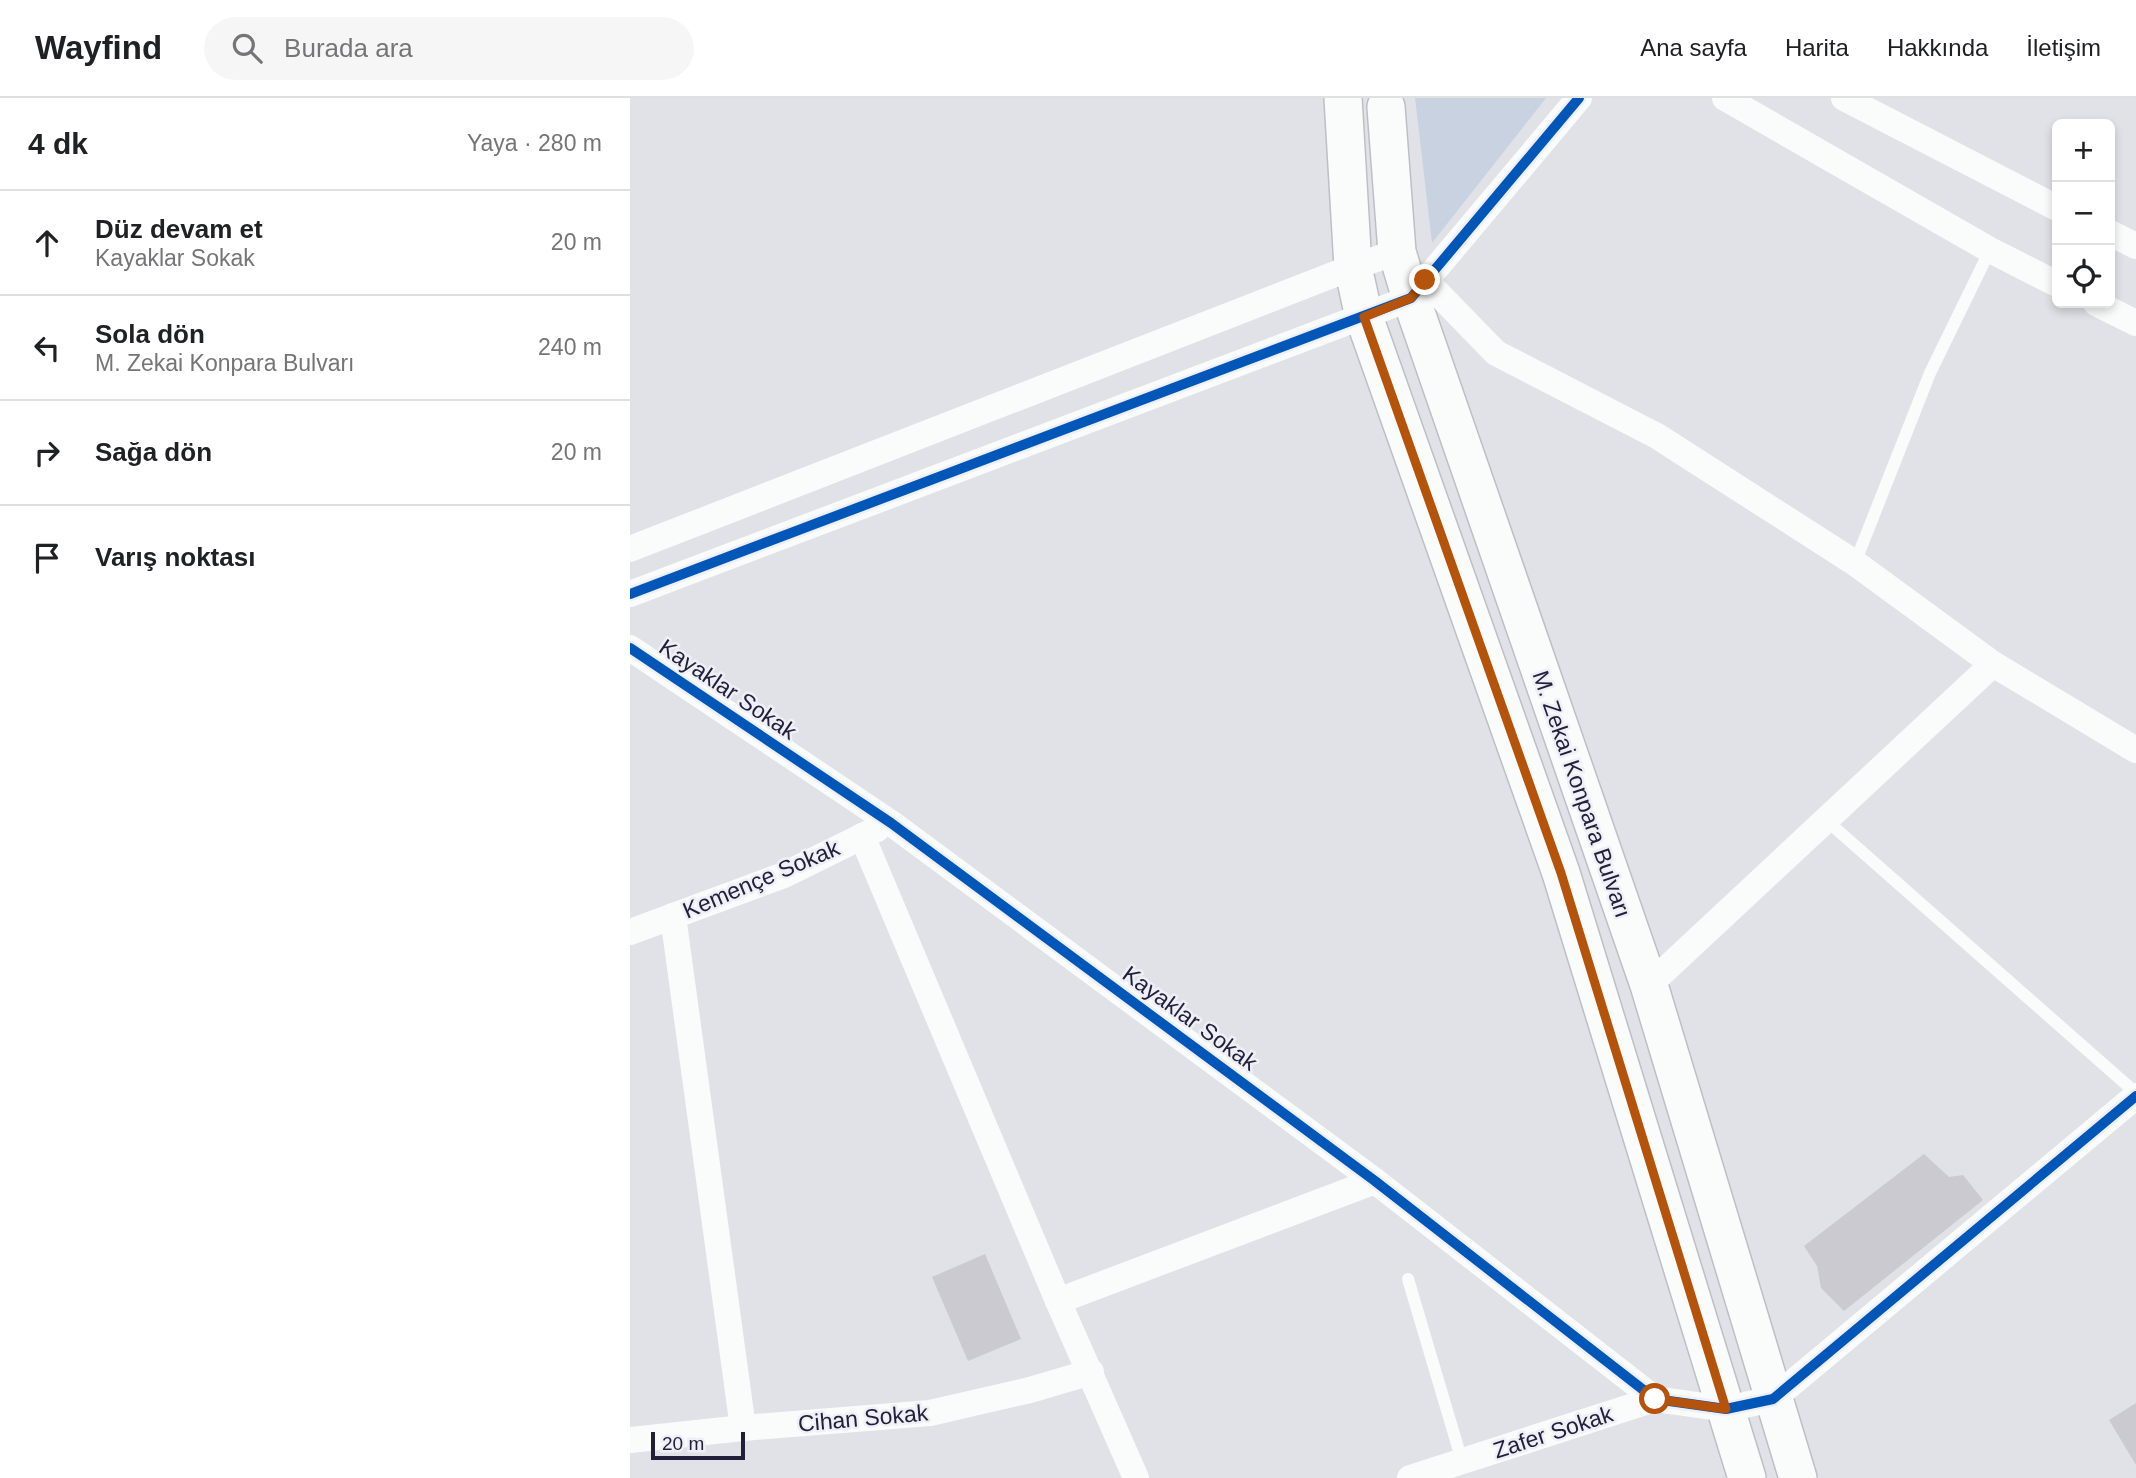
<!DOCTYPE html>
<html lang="tr">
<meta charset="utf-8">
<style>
:root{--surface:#fff;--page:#f6f6f6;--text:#202124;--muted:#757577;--line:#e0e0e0}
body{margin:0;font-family:Arial,sans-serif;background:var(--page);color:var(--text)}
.controls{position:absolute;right:21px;top:21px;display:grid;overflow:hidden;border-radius:10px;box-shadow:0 4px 10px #0003}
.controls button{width:63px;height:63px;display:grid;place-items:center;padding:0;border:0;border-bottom:2px solid var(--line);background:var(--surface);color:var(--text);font:35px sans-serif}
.scale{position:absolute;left:21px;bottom:18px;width:94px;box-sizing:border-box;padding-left:7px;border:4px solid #221f3a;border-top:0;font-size:19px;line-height:24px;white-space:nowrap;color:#221f3a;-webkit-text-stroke:5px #eff0f7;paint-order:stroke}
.stop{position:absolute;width:21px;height:21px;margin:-16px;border:5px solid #b45309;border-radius:50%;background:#fff}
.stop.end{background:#b45309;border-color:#fff;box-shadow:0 2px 7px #0008}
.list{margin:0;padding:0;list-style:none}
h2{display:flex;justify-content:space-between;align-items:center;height:91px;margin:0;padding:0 28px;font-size:30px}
h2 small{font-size:23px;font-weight:400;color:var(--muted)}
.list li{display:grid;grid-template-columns:46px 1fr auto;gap:21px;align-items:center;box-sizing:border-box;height:105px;padding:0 28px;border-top:2px solid var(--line)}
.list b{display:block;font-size:26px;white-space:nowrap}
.list p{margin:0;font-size:23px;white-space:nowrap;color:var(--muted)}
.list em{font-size:23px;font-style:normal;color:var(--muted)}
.icon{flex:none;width:38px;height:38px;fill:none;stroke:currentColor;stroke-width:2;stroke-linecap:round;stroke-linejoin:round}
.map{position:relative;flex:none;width:1506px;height:1380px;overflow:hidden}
header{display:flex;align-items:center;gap:42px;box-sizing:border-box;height:98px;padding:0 35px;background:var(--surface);border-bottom:2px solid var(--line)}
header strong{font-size:33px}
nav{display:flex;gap:38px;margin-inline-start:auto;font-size:24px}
.search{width:490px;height:63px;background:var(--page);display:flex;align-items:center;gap:18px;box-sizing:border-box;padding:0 24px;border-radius:38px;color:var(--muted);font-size:26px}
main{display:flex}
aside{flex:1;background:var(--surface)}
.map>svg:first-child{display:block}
</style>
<header>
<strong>Wayfind</strong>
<div class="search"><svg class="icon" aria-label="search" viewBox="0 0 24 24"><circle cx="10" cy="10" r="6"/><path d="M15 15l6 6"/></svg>Burada ara</div>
<nav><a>Ana sayfa</a><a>Harita</a><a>Hakkında</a><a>İletişim</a></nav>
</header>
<main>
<aside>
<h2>4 dk<small>Yaya · 280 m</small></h2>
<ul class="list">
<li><svg class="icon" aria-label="ahead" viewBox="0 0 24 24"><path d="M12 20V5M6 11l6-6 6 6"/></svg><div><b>Düz devam et</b><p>Kayaklar Sokak</p></div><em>20 m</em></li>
<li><svg class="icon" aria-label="left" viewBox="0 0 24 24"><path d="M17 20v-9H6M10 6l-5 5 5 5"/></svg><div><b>Sola dön</b><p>M. Zekai Konpara Bulvarı</p></div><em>240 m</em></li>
<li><svg class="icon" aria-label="right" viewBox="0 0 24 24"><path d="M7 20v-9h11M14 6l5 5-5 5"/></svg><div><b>Sağa dön</b></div><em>20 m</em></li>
<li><svg class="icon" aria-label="arrive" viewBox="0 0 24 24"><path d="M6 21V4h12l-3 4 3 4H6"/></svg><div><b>Varış noktası</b></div></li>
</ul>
</aside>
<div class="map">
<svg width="1506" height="1380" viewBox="0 0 1506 1380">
<rect width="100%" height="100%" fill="#e1e2e7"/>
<path fill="#c9d2e1" d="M785,0H916L802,145Z"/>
<g fill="#cacad0">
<path d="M1294,1056L1319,1079L1333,1077L1353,1102L1214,1213L1191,1190L1187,1168L1174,1148Z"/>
<path d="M355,1156L391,1241L338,1263L302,1179Z"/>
<path d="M1506,1305V1367L1479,1322Z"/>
</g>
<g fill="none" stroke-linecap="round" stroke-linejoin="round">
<defs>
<g id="secondary">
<path d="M713,0L723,169L734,219L931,775L1117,1380"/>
<path d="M756,9L767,154L781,200L1019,887L1168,1380"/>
</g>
</defs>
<use href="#secondary" stroke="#bebec7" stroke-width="40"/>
<g stroke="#fafbfb" stroke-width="12">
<path d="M1225,465L1300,275L1360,152"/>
<path d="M1196,722L1506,995"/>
<path d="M778,1181L832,1363"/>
</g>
<g stroke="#fafbfb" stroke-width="26">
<path d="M1095,0L1360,152L1427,186"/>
<path d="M1214,0L1427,110"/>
<path d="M1480,135L1506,148"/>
<path d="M795,182L866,255L1027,338L1225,465L1363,566L1506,652"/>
<path d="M1466,205L1506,225"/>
<path d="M0,451L723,169L767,154"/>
<path d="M0,496L781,200L949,0"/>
<path d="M0,550L261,725L745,1083L1025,1301L1096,1311L1143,1301L1506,998"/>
<path d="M232,738L428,1203L506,1380"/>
<path d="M43,818L113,1330"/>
<path d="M0,834L154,777L247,731"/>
<path d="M1019,887L1363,566"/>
<path d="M428,1203L745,1083"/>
<path d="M0,1342L113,1330L300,1315L400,1292L461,1274"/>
<path d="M780,1380L1025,1301"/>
</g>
<use href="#secondary" stroke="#fafbfb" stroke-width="37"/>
<defs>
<g id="cycleway">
<path d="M0,496L781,200L949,0"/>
<path d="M0,550L261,725L745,1083L1025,1301L1096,1311L1143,1301L1506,998"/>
</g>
</defs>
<use href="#cycleway" stroke="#eff0f7" stroke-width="15"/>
<use href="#cycleway" stroke="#0057b8" stroke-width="10"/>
</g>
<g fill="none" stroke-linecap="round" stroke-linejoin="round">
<path stroke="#b45309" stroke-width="9" d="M795,182L781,200L734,219L931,775L1096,1311L1025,1301"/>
</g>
<g text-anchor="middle" stroke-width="5" stroke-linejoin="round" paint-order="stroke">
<g font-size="23" fill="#221f3a" stroke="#eff0f7">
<text transform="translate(98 591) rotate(34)" y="8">Kayaklar Sokak</text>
<text transform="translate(952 696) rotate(71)" y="8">M. Zekai Konpara Bulvarı</text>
<text transform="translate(131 781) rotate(-23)" y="8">Kemençe Sokak</text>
<text transform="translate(560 920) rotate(36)" y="8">Kayaklar Sokak</text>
<text transform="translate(233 1320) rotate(-5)" y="8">Cihan Sokak</text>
<text transform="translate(923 1334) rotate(-18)" y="8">Zafer Sokak</text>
</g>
</g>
</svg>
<div class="controls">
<button>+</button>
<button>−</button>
<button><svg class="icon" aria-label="locate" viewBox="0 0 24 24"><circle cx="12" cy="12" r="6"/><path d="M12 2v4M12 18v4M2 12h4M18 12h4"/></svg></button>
</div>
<div class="scale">20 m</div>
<div class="stop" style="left:1025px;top:1301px"></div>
<div class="stop end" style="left:795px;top:182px"></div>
</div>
</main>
